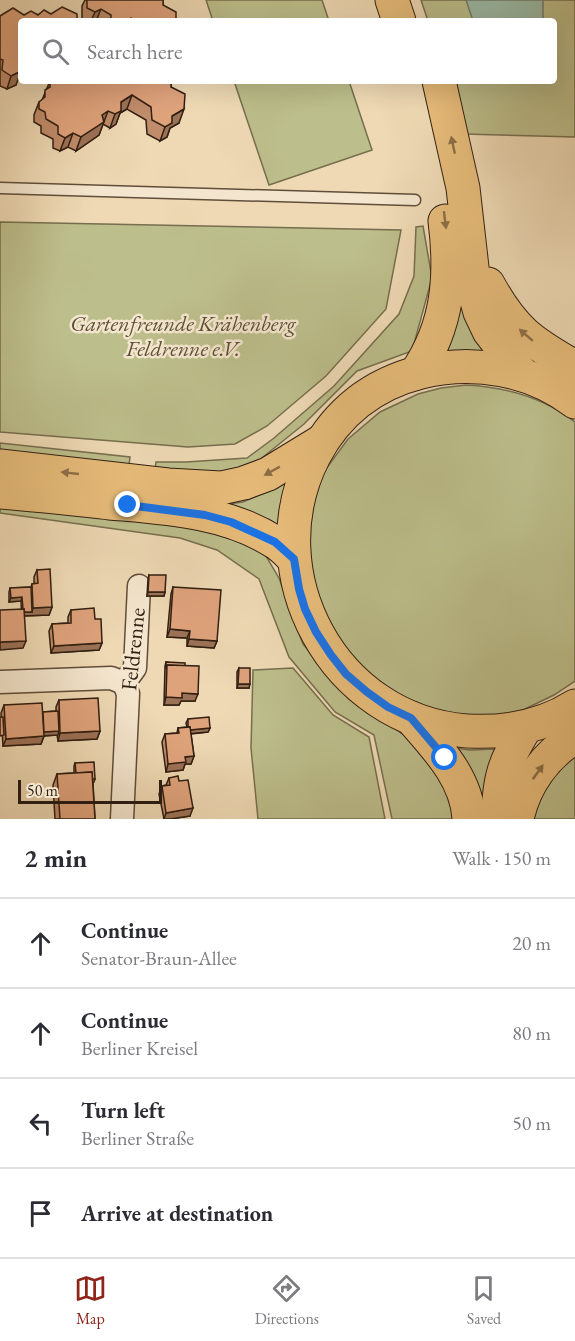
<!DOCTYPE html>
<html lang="en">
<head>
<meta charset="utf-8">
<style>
	:root { --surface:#fff; --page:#f2f2f3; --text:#2b2b33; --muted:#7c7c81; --line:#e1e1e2; --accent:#8f2418 }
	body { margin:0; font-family:"EB Garamond",serif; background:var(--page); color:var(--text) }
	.scale { position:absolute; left:18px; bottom:15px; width:144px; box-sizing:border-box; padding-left:6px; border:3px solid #311f12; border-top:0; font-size:16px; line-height:21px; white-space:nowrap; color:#311f12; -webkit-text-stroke:4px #f4e6ce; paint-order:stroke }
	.stop { position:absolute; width:18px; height:18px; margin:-14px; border:4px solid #1a73e8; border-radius:50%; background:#fff }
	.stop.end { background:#1a73e8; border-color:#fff; box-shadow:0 2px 6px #0008 }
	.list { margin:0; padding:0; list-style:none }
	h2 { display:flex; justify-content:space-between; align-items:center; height:78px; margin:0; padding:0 24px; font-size:26px }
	h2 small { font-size:20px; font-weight:400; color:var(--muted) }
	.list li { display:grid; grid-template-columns:39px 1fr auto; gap:18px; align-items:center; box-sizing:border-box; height:90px; padding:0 24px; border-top:2px solid var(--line) }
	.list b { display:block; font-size:22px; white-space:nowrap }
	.list p { margin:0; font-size:20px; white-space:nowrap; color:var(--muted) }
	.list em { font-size:20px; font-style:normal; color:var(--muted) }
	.icon { flex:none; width:33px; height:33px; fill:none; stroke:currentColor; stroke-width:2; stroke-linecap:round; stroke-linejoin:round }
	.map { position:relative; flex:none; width:575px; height:819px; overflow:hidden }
	.search { position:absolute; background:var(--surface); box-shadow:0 6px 24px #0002; left:18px; right:18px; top:18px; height:66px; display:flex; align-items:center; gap:15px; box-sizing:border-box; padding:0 21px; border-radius:6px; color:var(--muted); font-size:22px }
	.sheet { height:438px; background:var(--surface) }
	nav { display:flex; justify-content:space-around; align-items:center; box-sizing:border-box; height:84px; border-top:2px solid var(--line); background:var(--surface); font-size:16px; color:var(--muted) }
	nav a { display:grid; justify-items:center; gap:3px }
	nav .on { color:var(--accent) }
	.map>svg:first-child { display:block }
	.green { fill:#bcbe8b; stroke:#766e4e; stroke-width:1.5 }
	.water { fill:#9bbba7; stroke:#717d6b; stroke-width:1.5 }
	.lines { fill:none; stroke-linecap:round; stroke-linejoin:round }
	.lane-casing { stroke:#604e3a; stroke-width:13 }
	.street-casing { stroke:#604e3a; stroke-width:25 }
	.primary-casing { stroke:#311f12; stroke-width:35 }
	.highway-casing { stroke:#311f12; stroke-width:35 }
	.lane { stroke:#f4e6ce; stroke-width:10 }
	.street { stroke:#f4e6ce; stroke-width:22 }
	.primary { stroke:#e7bc7a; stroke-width:33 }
	.highway { stroke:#e7bc7a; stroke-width:33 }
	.wall { fill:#c08c6b; stroke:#311f12; stroke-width:1.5 }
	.shaded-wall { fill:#9c7257; stroke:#311f12; stroke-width:1.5 }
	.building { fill:#dfa37c; stroke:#311f12; stroke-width:1.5 }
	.oneway { fill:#8c6e46 }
	.route { stroke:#1a73e8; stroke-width:8 }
	.labels { text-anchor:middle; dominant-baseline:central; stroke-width:5; stroke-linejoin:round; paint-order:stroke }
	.park-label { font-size:22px; font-style:italic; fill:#5b4f36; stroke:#f4e6ce }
	.street-label { font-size:22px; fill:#311f12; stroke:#f4e6ce }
</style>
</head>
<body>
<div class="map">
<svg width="575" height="819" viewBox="0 0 575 819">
	<rect width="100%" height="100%" fill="#eed9b4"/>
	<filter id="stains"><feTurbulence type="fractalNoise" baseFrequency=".00333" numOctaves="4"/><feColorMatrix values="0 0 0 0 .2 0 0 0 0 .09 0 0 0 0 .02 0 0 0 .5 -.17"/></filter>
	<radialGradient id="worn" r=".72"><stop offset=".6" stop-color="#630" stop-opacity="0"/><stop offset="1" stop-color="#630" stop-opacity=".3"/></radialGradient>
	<g class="green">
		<polygon points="206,0 322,0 329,21 213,21"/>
		<polygon points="421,0 575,0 575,137 463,134 446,81 554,81 554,21 428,21"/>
		<polygon points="234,81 349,81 372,150 269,185"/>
		<polygon points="0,222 401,230 386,309 326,376 267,426 235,444 188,447 0,432"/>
		<polygon points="423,226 432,278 412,351 357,371 304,424 247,470 154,476 156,462 186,462 247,458 274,438 334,386 399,314 414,276 416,227"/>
		<path d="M459 298C464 315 481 338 491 355L447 354Z"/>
		<path d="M466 385C506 387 543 397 575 422V681L554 695 525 709 504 715 459 718 392 698 322 628 305 534 323 473 348 439 380 412 418 394 441 388Z"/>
		<polygon points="0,443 130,457 128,473 0,459"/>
		<polygon points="286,483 277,533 199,508 243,502"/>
		<polygon points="0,494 210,524 266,556 279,578 303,644 349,699 412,740 445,779 456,819 392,819 374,735 335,712 289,657 259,579 217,550 180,538 0,513"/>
		<polygon points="293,668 333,715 369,737 385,819 258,819 251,748 253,670"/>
		<polygon points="447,747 470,750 495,749 486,819"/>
		<polygon points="575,752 575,819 525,819 533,799"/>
	</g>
	<polygon class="water" points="466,0 543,0 543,21 473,21"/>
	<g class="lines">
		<defs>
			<polyline id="lane" points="0,188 415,200"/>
			<g id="street">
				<polyline points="0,682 111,678 124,683"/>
				<polyline points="124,683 135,668 139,586"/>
				<polyline points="122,819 128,694 124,683"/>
			</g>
			<g id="primary">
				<path d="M575 402C531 369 474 359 421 372 373 384 337 412 314 456 254 573 333 721 467 731 505 733 542 727 575 706"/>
				<polyline points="0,466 168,485 221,488 244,483 268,474 322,441"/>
				<path d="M0 492C37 495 73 499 110 503 165 508 225 511 273 541 281 545 288 553 294 559"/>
				<path d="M411 718C436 747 467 778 469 819"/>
				<path d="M498 819C499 778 504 762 526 727"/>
				<path d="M517 819C524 785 545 755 575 737"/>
			</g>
			<g id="highway">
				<polyline points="392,0 399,21"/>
				<polyline points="439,81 463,188 475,294 480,312 489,331 522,374"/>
				<path d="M488 284C513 330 531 342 575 367"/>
				<path d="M416 373C448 326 452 277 445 221"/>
			</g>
		</defs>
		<use href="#lane" class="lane-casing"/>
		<use href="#street" class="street-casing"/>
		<use href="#primary" class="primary-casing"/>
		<use href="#highway" class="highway-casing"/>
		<use href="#lane" class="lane"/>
		<use href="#street" class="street"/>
		<use href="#primary" class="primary"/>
		<use href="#highway" class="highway"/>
	</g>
	<g class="wall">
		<polygon points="85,0 163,0 163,5 176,21 82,21 82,6"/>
		<polygon points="51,14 77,14 21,21 21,59 16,85 7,89 0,86 0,16"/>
		<polygon points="50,81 171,81 171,87 179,123 170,128 167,137 160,141 147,134 146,120 127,109 120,113 116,124 110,128 103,124 99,135 76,151 68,147 60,151 53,148 53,139 41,133 41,126 34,122 34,115 39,102 42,100"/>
		<polygon points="37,570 52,607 49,615 24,616 23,648 21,601 9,602 9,592 10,588 31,587 32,584 34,584 34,577"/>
		<polygon points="149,575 165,592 164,596 147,596 148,579"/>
		<polygon points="173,587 217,641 214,648 187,646 187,638 167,637 171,594"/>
		<polygon points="71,610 95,619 102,643 99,650 51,653 49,631 52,624 68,623 68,617"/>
		<polygon points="166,662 185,666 195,701 181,701 179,705 164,705 165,666"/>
		<polygon points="239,668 249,688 237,688 237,672"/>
		<polygon points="59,700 100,731 97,739 58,741 57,735 44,736 41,744 3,746 1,713 4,705 43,712 56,711 56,707"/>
		<polygon points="188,719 210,728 208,732 191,734 194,756 191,764 185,764 183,770 166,772 162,742 165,734 177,733 178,728 187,727 186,723"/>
		<polygon points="75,763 95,779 94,782 93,783 95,819 55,819 53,785 57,774 74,773 74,766"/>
		<polygon points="169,778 179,781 190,816 170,819 164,819 159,794 162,786 166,785"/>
	</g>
	<g class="shaded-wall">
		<polygon points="101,9 96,21 91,21 95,12"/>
		<polygon points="21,71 16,85 7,89 11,76"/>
		<polygon points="132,95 127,109 120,113 116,124 110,128 115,114 121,102"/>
		<polygon points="184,109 179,123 170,128 167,137 160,141 165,127 172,116"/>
		<polygon points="108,111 99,135 76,151 81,137 102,115"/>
		<polygon points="73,133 68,147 60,151 65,138"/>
		<polygon points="148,592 165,592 164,596 147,596"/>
		<polygon points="22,597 21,601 9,602 11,598"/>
		<polygon points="52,607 49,615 21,616 23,612 32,612 33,608"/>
		<polygon points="170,629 190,631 187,638 167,637"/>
		<polygon points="189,639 217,641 214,648 187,646"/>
		<polygon points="26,641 23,648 0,650 0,642"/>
		<polygon points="102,643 99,650 51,653 54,646"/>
		<polygon points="238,684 250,684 249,688 237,688"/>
		<polygon points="182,693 198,694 195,701 181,701 179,705 164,705 166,697"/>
		<polygon points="210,728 208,732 187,734 188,730"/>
		<polygon points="59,731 58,735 41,736 42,732"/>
		<polygon points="100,731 97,739 58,741 60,733"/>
		<polygon points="44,736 41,744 3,746 6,739"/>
		<polygon points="194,756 191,764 185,764 183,770 166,772 168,764 185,757"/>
		<polygon points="193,808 190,816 170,819 164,819 166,813"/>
	</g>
	<g class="building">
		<polygon points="87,0 163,0 163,5 176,12 176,21 137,21 131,18 126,21 111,21 111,15 101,9 95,12 87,8"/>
		<polygon points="62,7 77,14 77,21 21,21 21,48 20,49 21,71 11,76 2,70 3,60 0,59 0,16 13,8 24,15 31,11 38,15 44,10 51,14"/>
		<polygon points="50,81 171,81 171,87 185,94 184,109 172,116 172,123 165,127 152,120 151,107 132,95 121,102 121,111 115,114 108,111 102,115 104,122 81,137 73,133 65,138 58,134 58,126 46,119 45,112 39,109 39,102 45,97 45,90 50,87"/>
		<polygon points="50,569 52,607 33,608 32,584 38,583 37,570"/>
		<polygon points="149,575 166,575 165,592 148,592"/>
		<polygon points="31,587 32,612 24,612 24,609 23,609 22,597 11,598 10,588"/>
		<polygon points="173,587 221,590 217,641 189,639 190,631 170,629"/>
		<polygon points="94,608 95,619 101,619 102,643 54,646 52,624 71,623 71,610"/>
		<polygon points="24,609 26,641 0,642 0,610"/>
		<polygon points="166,662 185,663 185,666 167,665 166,669"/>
		<polygon points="167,665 199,666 198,694 182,693 182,698 166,697"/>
		<polygon points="239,668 250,668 250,684 238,684"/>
		<polygon points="98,698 100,731 60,733 59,700"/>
		<polygon points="42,703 44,736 6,739 4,705"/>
		<polygon points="58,711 59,731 44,732 43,712"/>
		<polygon points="0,717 3,717 4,735 0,736"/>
		<polygon points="209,717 210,728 190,730 190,727 188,727 188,719"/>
		<polygon points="190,727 194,756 185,757 186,762 168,764 165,734 179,733 178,728"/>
		<polygon points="94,762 95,779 92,779 92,772 76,773 75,763"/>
		<polygon points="92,772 95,819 60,819 57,774"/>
		<polygon points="178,776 179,781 188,780 193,808 166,813 162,786 170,785 169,778"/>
	</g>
	<defs><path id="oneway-solid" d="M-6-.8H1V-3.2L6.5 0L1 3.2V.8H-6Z" transform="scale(1.5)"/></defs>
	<g class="oneway">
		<use href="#oneway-solid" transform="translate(453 145) rotate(-102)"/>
		<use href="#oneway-solid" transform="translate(445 220) rotate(83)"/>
		<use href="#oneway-solid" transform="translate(526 335) rotate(-139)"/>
		<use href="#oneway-solid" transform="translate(272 471) rotate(151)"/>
		<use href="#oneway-solid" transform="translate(70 473) rotate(-174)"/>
		<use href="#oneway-solid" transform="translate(538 772) rotate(-54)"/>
	</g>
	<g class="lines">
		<polyline class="route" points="128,505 205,515 231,522 275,542 294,559 299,589 305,609 316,632 331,655 346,674 367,692 388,707 411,718 445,758"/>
	</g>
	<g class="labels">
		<g class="park-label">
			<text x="183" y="323">Gartenfreunde Krähenberg<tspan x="183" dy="25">Feldrenne e.V.</tspan></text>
		</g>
		<g class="street-label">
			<text transform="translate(133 649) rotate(-84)">Feldrenne</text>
		</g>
	</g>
	<rect width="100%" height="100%" filter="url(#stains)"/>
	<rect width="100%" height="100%" fill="url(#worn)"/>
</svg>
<div class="scale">50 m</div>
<div class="stop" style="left:445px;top:758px"></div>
<div class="stop end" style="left:128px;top:505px"></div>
<div class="search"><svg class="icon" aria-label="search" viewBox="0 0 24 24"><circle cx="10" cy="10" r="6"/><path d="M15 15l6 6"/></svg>Search here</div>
</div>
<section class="sheet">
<h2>2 min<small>Walk · 150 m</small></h2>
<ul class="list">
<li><svg class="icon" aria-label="ahead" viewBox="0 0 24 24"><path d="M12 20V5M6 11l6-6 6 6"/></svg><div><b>Continue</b><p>Senator-Braun-Allee</p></div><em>20 m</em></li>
<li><svg class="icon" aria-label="ahead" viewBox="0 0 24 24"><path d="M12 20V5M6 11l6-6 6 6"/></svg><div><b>Continue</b><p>Berliner Kreisel</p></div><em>80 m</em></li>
<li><svg class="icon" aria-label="left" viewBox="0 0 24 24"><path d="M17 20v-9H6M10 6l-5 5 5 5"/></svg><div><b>Turn left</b><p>Berliner Straße</p></div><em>50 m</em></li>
<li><svg class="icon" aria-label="arrive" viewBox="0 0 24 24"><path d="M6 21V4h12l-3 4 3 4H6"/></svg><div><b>Arrive at destination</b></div></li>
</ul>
</section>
<nav>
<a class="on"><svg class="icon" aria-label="map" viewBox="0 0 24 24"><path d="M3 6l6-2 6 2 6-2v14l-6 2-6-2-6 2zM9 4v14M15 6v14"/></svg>Map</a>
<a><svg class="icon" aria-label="directions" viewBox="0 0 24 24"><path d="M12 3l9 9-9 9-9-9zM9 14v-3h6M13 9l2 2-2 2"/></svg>Directions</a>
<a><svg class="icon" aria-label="saved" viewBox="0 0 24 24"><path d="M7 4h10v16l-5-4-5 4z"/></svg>Saved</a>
</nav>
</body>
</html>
